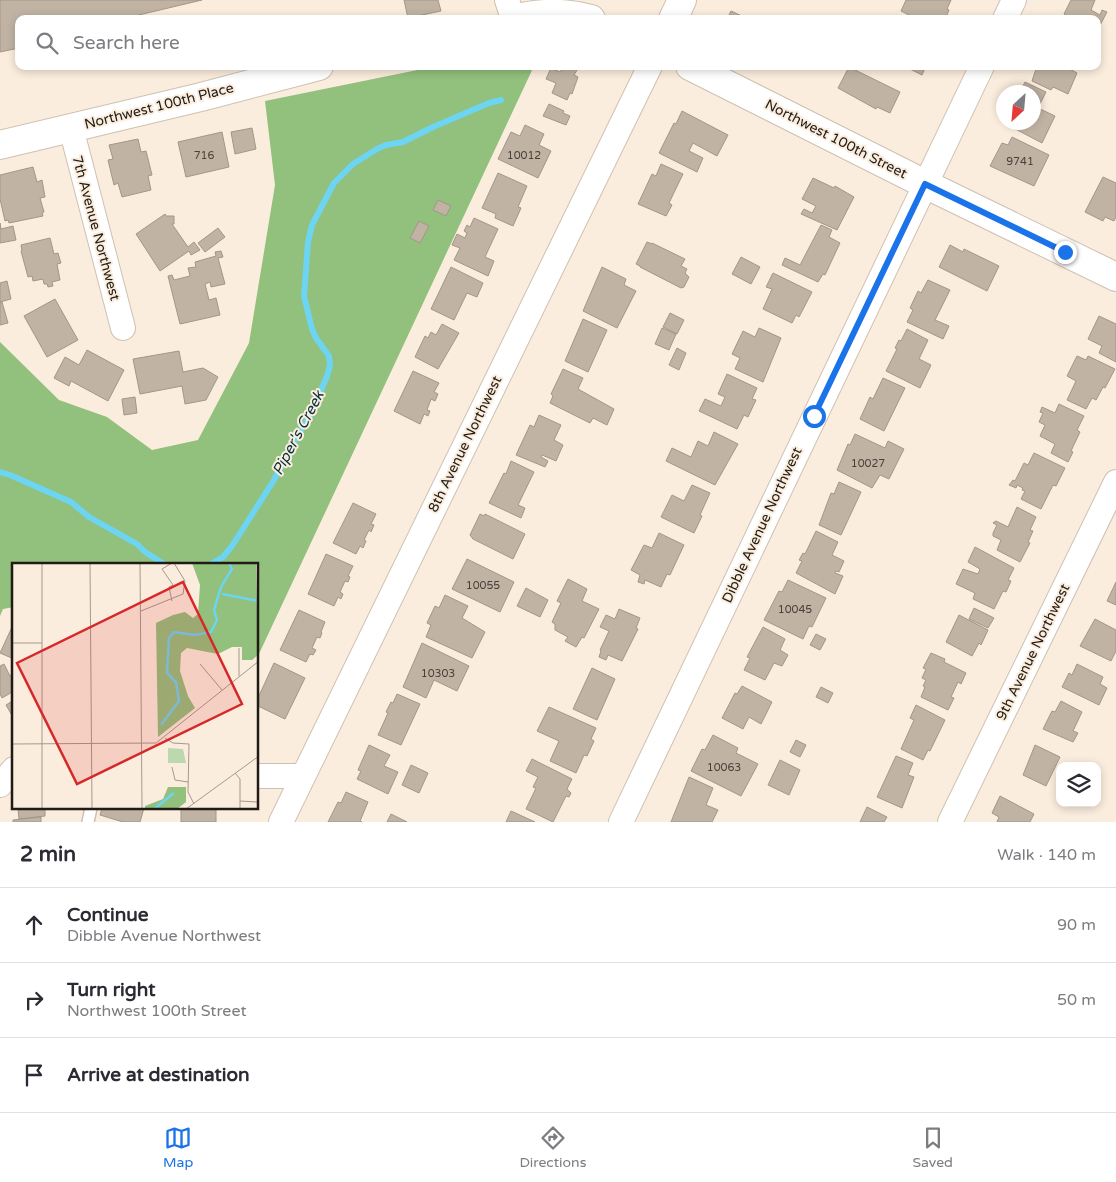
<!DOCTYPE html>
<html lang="en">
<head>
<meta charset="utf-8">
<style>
	:root { --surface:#fff; --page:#f7f7f7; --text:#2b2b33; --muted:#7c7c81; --line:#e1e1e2; --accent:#1a73e8 }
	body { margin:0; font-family:"Varela Round",sans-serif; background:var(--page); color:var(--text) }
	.controls { position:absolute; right:15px; bottom:15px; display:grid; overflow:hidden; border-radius:10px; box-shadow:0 2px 8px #0003 }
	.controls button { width:45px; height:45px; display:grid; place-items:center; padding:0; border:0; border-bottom:1px solid var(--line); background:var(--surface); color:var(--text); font:25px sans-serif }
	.compass { position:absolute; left:996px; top:85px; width:45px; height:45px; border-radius:50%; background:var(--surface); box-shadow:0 2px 8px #0003; rotate:206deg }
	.stop { position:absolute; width:15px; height:15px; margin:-11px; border:4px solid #1a73e8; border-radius:50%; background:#fff }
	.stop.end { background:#1a73e8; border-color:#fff; box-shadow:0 1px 5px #0008 }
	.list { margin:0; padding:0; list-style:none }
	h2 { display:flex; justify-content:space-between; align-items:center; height:65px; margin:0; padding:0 20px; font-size:21px }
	h2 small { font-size:16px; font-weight:400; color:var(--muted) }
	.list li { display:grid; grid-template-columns:32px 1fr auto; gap:15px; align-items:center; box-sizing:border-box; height:75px; padding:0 20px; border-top:1px solid var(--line) }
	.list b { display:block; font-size:19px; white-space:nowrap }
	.list p { margin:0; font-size:16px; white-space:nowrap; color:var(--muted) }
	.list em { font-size:16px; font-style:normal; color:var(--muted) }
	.icon { flex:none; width:28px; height:28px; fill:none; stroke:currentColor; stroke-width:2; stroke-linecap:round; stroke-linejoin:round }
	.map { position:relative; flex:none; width:1116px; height:822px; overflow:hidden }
	.search { position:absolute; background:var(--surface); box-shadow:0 2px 8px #0003; left:15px; right:15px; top:15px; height:55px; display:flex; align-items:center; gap:12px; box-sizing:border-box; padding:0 18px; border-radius:10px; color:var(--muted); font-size:19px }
	.sheet { height:290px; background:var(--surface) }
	nav { display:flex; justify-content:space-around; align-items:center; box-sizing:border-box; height:70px; border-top:1px solid var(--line); background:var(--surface); font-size:14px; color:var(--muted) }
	nav a { display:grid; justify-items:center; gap:2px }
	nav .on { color:var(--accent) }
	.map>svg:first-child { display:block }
	.forest { fill:#92c07d }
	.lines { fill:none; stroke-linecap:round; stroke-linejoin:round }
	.stream { stroke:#6dd4f2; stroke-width:6 }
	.building { fill:#c0b3a4; stroke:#a39688 }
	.service-casing { stroke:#cfc1b2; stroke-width:14 }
	.minor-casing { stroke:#cfc1b2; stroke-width:26 }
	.tertiary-casing { stroke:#cfc1b2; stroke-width:30 }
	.secondary-casing { stroke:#cfc1b2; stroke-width:30 }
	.service { stroke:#fff; stroke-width:11 }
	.minor { stroke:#fff; stroke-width:24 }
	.tertiary { stroke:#fff; stroke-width:28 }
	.secondary { stroke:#fff; stroke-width:28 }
	.route { stroke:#1a73e8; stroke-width:6 }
	.labels { text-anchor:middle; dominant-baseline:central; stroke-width:4; stroke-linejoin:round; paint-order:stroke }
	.number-label { font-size:11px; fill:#484139 }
	.street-label { font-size:14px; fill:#201b15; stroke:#fbeddd }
	.water-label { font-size:15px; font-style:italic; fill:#00323e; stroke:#fbeddd }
	.inset-river { fill:none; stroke:#6dd4f2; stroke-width:2.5 }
	.inset-road { fill:none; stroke:#a3998d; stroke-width:1 }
	.view { fill:#d62828; fill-opacity:0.15; stroke:#d62828; stroke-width:2.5 }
	.inset-edge { fill:none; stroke:#201b15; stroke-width:2.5 }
</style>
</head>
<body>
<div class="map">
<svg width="1116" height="822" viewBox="0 0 1116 822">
	<rect width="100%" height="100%" fill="#fbeddd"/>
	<polygon class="forest" points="437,66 534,66 258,656 258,564 14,564 14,607 3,609 0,616 0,342 59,400 107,417 152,450 198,440 249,343 275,185 265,101"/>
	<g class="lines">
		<g class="stream">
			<polyline points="0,472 10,475 71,502 89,517 137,544 145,552 164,564"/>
			<polyline points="211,564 223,557 232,546 274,480 296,438 312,412 327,376 330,366 329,356 316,338 312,329 304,296 308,242 312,225 334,183 353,164 377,149 386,145 403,142 433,127 489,103 501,100"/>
		</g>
	</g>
	<g class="building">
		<polygon points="0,0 202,0 122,19 19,19 19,48 0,52"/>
		<polygon points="404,0 438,0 441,11 408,18"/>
		<polygon points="906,0 951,0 947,9 949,10 946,17 943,16 942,19 917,19 901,11"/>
		<polygon points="1071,0 1095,0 1091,10 1100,15 1102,10 1107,12 1097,31 1097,19 1066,19 1068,16 1064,14"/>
		<polygon points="731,11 748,19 727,19"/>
		<polygon points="566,66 577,70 574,75 578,77 572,94 570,93 567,100 552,93 556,83 546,79 551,68 560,72 562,69 564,70"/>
		<polygon points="904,66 926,66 922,75"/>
		<polygon points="1037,66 1064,66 1077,73 1068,94 1053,87 1051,90 1032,81"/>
		<polygon points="849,67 900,92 890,113 877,107 876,109 838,88"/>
		<polygon points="1025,82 1046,92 1038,108 1055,116 1042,143 1004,123 1034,122 1034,92 1020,92"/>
		<polygon points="549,104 564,111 563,113 570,116 566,125 543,116"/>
		<polygon points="682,111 728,135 717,156 693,143 689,151 703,158 697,172 659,153 674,123 676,124"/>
		<polygon points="525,125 544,134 539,145 551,151 538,178 498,159 511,132 520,136"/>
		<polygon points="252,128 256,149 235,154 231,132"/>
		<polygon points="222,132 229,167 186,177 178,142"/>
		<polygon points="1012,137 1049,155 1034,186 990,166 1002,143 1008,145"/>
		<polygon points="138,139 141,152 146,151 152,175 148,176 151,190 122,197 118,183 114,185 108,160 113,159 109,145"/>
		<polygon points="661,164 683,174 669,203 672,205 666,216 638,204 652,174 656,176"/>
		<polygon points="33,167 37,182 42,180 45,197 40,198 44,212 42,213 43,216 9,223 8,220 5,221 0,199 0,175"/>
		<polygon points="498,173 527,186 518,207 521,208 513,226 495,218 496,214 482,208"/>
		<polygon points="1103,177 1116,183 1116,217 1114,221 1105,217 1103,221 1085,212"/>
		<polygon points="813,178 834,188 835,186 854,197 837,230 801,214 804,209 812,213 816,206 802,199"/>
		<polygon points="438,200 451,206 446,216 433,210"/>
		<polygon points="165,214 166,216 174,216 174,224 172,224 188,247 194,242 200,250 191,255 189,251 160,271 136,234"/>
		<polygon points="474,218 498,229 485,257 494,261 488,276 454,260 460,248 452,245 457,234 465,238 467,233 464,231 467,225 470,227"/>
		<polygon points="419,221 429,226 420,243 410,238"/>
		<polygon points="0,223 1,229 13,226 16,240 0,243"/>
		<polygon points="821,225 832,230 829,237 840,243 825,275 823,274 818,282 782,265 785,258 800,265"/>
		<polygon points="218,228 225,237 205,252 198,243"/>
		<polygon points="50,238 54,254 58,253 60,260 61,263 57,264 60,280 52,282 53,286 48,287 47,284 44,284 43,279 33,281 32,276 28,277 21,251 22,251 21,245"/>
		<polygon points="647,242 652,244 652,243 685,259 681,266 687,269 685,273 689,277 684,287 681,288 640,267 640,266 636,264"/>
		<polygon points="950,245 963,252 964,249 999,266 987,291 939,267"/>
		<polygon points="221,251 223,257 218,258 225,284 211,287 210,282 205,284 209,300 216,298 220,315 180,324 168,276 172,275 174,280 190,276 188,268 196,267 195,262 216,256 215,252"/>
		<polygon points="741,257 760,267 751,284 732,274"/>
		<polygon points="451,267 483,283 477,297 467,293 454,320 431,309"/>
		<polygon points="602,267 626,279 624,285 636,291 617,328 583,311"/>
		<polygon points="773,273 812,292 799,317 796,315 792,323 763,309 772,289 766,287"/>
		<polygon points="928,280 950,290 935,320 949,326 943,339 907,322 913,310 910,308 918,291 921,293"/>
		<polygon points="7,281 11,299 0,302 0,283"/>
		<polygon points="55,299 78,340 47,357 24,316"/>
		<polygon points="0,302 2,302 8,323 0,325"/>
		<polygon points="670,313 684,320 677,334 663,327"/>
		<polygon points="1099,316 1116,324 1116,362 1099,353 1102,346 1088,339"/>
		<polygon points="583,319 607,330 588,372 565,361"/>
		<polygon points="442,324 459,333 438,369 415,357 425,336 428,338 431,332 436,335"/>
		<polygon points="662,328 676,334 669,350 655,344"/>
		<polygon points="759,328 781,338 763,382 735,369 740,358 732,354 743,331 755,337"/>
		<polygon points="907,329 928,340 919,359 931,365 920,388 886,371 897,349 895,348 899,340 901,341"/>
		<polygon points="677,348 686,353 679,370 669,365"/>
		<polygon points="87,350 124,370 108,401 71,381 69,386 54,378 65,357 79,365"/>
		<polygon points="179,351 183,372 203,368 218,377 206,400 185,404 182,386 140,394 133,359"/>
		<polygon points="1077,356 1086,360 1088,356 1115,369 1105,388 1103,387 1096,400 1092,398 1086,409 1067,400 1076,381 1067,376"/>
		<polygon points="563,369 583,378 578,389 614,409 607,425 593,418 590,423 550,403 553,396 551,394"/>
		<polygon points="413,371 439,383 434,392 438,394 435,401 431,399 427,410 430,411 428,416 424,414 420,424 394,411"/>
		<polygon points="727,374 757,388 752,399 756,400 748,417 744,415 737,429 699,411 705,399 721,406 725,397 718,394"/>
		<polygon points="883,378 905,388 884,431 860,419 870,397 873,399"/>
		<polygon points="135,397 137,413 124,415 122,399"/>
		<polygon points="1059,404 1084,416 1077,430 1080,432 1071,451 1073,452 1068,462 1051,453 1055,444 1040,436 1045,425 1039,422 1043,413 1040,412 1042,407 1055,413"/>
		<polygon points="539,415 561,425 554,440 563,445 556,461 542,455 541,457 548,461 545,467 516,455 530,425 534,427"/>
		<polygon points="714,432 738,444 715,485 666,461 672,448 691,457 698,441 708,446"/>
		<polygon points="855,434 885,448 888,441 904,449 889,479 880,475 872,488 837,470 848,444 850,445"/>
		<polygon points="1034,453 1065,468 1056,486 1053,485 1041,509 1021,499 1025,491 1022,490 1023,488 1017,485 1016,488 1009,485 1013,480 1015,481 1024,463 1028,465"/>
		<polygon points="511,461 534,472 518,505 525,508 521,518 489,503 504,473 506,474"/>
		<polygon points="839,482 861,492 841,535 819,525 831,493 834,494"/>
		<polygon points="692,485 710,493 700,515 702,516 694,533 661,517 672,495 684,501"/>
		<polygon points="353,503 376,514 371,524 374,525 371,532 369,530 364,540 366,541 363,548 360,546 356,554 333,543"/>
		<polygon points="1017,507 1036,517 1030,530 1033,531 1028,542 1030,543 1020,562 997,550 1001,540 993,536 993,533 997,525 993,523 994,522 996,521 1008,527"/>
		<polygon points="480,514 484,516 485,514 525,534 513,559 473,539 470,535"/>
		<polygon points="816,531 838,542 832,555 844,561 839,572 836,571 835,573 843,576 835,594 796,573 802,561 799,560 803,553 805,554"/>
		<polygon points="659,533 684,545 670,575 667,574 661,587 645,580 644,584 638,582 640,575 631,570 644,545 652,548"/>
		<polygon points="975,547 1014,568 1008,580 1011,581 1006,592 1003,591 994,609 973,599 975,593 956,584 963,569 978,574 980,569 968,562"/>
		<polygon points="326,554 353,566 348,576 350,577 348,582 345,581 340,592 343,594 341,599 338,597 334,606 308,594"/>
		<polygon points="467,559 514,582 500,612 452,589"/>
		<polygon points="568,579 587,589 582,601 599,609 584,638 582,637 576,647 565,641 568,637 555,630 555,624 552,622 561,603 557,601"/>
		<polygon points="788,580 826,598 812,627 809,626 803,639 764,620 779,591 782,592"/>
		<polygon points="1116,582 1116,605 1107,601"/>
		<polygon points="526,588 548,600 540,617 517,606"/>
		<polygon points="445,595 468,606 462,618 485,632 472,658 426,637 431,625 427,623 435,606 439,608"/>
		<polygon points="974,608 994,618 988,628 969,619"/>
		<polygon points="619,609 640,618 636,628 638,629 622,661 608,655 606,660 599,657 601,651 600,650 609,631 600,627 606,615 615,619"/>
		<polygon points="299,610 325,622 321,632 322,633 320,638 317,637 312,648 316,650 313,655 310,654 306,662 280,650"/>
		<polygon points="959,615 988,630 981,645 979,643 972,656 946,642"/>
		<polygon points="1095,619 1116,630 1116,651 1111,661 1080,646"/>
		<polygon points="12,627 14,628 14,659 0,653"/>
		<polygon points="763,627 785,639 780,650 788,655 782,666 774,663 765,680 744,670 750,658 747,657"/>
		<polygon points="816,634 826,639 820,650 810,645"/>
		<polygon points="422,643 469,666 457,691 434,680 426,698 403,687"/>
		<polygon points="931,653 945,659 944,662 966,673 961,684 958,682 951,697 954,698 948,710 921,697 925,687 923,686 926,680 922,678 926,669 923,668"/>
		<polygon points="274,663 305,678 285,719 258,706 258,698"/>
		<polygon points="4,664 10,676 12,675 14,678 14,691 2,698 0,694 0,666"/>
		<polygon points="1077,664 1103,677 1100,684 1107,688 1099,705 1062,687 1069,673 1072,675"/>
		<polygon points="592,668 615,679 597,720 573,709"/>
		<polygon points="742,686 772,702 761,724 749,717 743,729 722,718 735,693 737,694"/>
		<polygon points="821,687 833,693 828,703 816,697"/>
		<polygon points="397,694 420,704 401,745 378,735 388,713 386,712 391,702 393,703"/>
		<polygon points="14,700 14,719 6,705"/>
		<polygon points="1061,701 1082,712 1073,731 1078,733 1073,742 1043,729 1052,711 1055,712"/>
		<polygon points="916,705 945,720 930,751 928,750 923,760 901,749 914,720 910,718"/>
		<polygon points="549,707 596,728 591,739 594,741 587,756 584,755 576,773 550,761 559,741 537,731"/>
		<polygon points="713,735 738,748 736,753 758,764 741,796 691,771 702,749 705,750"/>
		<polygon points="796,740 806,745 800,757 790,752"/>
		<polygon points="369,745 390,755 384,766 398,772 388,794 357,779 361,771 358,770"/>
		<polygon points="1035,745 1060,757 1046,786 1023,775"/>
		<polygon points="896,756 913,763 908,775 914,777 902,808 877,797"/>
		<polygon points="532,759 572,779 567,789 571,793 569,797 566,796 553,822 526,809 536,788 533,787 538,777 526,771"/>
		<polygon points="780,760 800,770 789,795 768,785"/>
		<polygon points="411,765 428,773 419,793 402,785"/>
		<polygon points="689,777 713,788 706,805 718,810 712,822 671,822"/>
		<polygon points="346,792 368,802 360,821 362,822 328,822 338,802 341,803"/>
		<polygon points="1000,796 1034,814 1030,822 997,822 999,817 992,813"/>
		<polygon points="867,807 887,817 884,822 860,822"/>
		<polygon points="45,808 45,816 19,819 18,809"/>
		<polygon points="102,808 144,808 140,822 123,822 100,815"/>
		<rect x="181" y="808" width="35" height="14"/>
		<polygon points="511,811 535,822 506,822"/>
		<polygon points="391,814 407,822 387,822"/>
		<polygon points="41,817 41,822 13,822 13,820"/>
	</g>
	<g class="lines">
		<defs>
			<polyline id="service" points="88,822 91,808"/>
			<g id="minor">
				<polyline points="507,0 513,19"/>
				<polyline points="1005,19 1014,0"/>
				<polyline points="71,128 123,328"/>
				<polyline points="258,776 303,776"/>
				<polyline points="0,785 14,769"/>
				<polyline points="281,822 650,66"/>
				<polyline points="621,822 982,66"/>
				<polyline points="950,822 1116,482"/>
			</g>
			<polyline id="tertiary" points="673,19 682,0"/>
			<g id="secondary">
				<path d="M514 19C541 12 564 12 591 19"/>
				<polyline points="690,66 925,184 1116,277"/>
				<polyline points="0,145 201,97 319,66"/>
			</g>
		</defs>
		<use href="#service" class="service-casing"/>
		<use href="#minor" class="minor-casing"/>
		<use href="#tertiary" class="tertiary-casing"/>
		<use href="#secondary" class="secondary-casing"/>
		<use href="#service" class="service"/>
		<use href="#minor" class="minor"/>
		<use href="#tertiary" class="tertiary"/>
		<use href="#secondary" class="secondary"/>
	</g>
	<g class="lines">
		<polyline class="route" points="814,416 925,184 1065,252"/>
	</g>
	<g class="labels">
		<g class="number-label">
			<text x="204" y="155">716</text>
			<text x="524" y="155">10012</text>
			<text x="1020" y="161">9741</text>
			<text x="868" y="463">10027</text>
			<text x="483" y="585">10055</text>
			<text x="795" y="609">10045</text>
			<text x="438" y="673">10303</text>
			<text x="724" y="767">10063</text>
		</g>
		<g class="street-label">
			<text transform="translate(159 106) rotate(-14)">Northwest 100th Place</text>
			<text transform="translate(836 139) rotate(27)">Northwest 100th Street</text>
			<text transform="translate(96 228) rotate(75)">7th Avenue Northwest</text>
			<text transform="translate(465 444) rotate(-64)">8th Avenue Northwest</text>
			<text transform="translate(762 525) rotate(-65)">Dibble Avenue Northwest</text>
			<text transform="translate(1033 652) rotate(-64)">9th Avenue Northwest</text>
		</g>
		<g class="water-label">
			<text transform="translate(298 433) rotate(-62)">Piper's Creek</text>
		</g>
	</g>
	<g transform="translate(12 563)">
		<rect width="246" height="246" fill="#fbeddd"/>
		<path d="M156 185 171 186 174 200H156Z" fill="#bcd8af"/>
		<path d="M180 0H244L246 92 240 97H230V84H220L206 91 175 85 169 90 168 108 176 133 183 145 146 174 144 60 161 52 173 49 181 55 186 51 188 22ZM156 224H174V239L165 246H133V243L151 236Z" fill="#92c07d"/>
		<path class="inset-river" d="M210 31 247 38M149 162 167 138 164 119 155 110 157 75 162 69 183 72 199 69 205 57 202 47 209 24 220 6 217 0M142 246 162 230"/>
		<path class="inset-road" d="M30 0V246M78 0 80 246M128 0 130 246M160 0 150 6 161 22 157 24 160 38M129 48 171 31 173 18 162 0M0 80H30M188 101 210 127M227 113V85M153 175 161 180 177 181 176 229 182 241M0 181 144 180 247 98M160 204 163 217 176 219M223 210 228 216V246M228 238 245 239M174 246 247 193"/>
		<path class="view" d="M171 19 230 141 65 221 5 100Z"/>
		<rect width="246" height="246" class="inset-edge"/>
	</g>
</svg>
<div class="controls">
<button><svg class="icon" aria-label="layers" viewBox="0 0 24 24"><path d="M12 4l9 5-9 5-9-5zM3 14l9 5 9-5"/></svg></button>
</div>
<svg class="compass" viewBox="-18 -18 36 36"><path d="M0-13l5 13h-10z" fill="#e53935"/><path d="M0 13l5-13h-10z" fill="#7c7c81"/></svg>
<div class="stop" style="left:814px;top:416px"></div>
<div class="stop end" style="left:1065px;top:252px"></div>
<div class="search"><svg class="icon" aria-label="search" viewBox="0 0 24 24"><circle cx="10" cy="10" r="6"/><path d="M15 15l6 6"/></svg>Search here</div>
</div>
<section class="sheet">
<h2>2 min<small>Walk · 140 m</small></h2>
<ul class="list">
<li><svg class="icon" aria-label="ahead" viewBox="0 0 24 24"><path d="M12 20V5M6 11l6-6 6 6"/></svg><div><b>Continue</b><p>Dibble Avenue Northwest</p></div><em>90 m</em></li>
<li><svg class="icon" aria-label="right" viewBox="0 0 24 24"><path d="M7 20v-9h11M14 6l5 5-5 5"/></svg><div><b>Turn right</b><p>Northwest 100th Street</p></div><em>50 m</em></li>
<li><svg class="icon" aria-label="arrive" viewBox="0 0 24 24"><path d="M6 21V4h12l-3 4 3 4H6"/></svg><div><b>Arrive at destination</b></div></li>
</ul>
</section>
<nav>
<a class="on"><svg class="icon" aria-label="map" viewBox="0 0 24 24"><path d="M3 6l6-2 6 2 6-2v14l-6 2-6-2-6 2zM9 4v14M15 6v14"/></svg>Map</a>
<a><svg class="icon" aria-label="directions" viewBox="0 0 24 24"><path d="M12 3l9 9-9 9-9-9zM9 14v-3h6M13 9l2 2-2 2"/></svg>Directions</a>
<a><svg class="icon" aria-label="saved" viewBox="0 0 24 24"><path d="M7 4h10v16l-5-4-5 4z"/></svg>Saved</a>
</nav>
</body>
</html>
